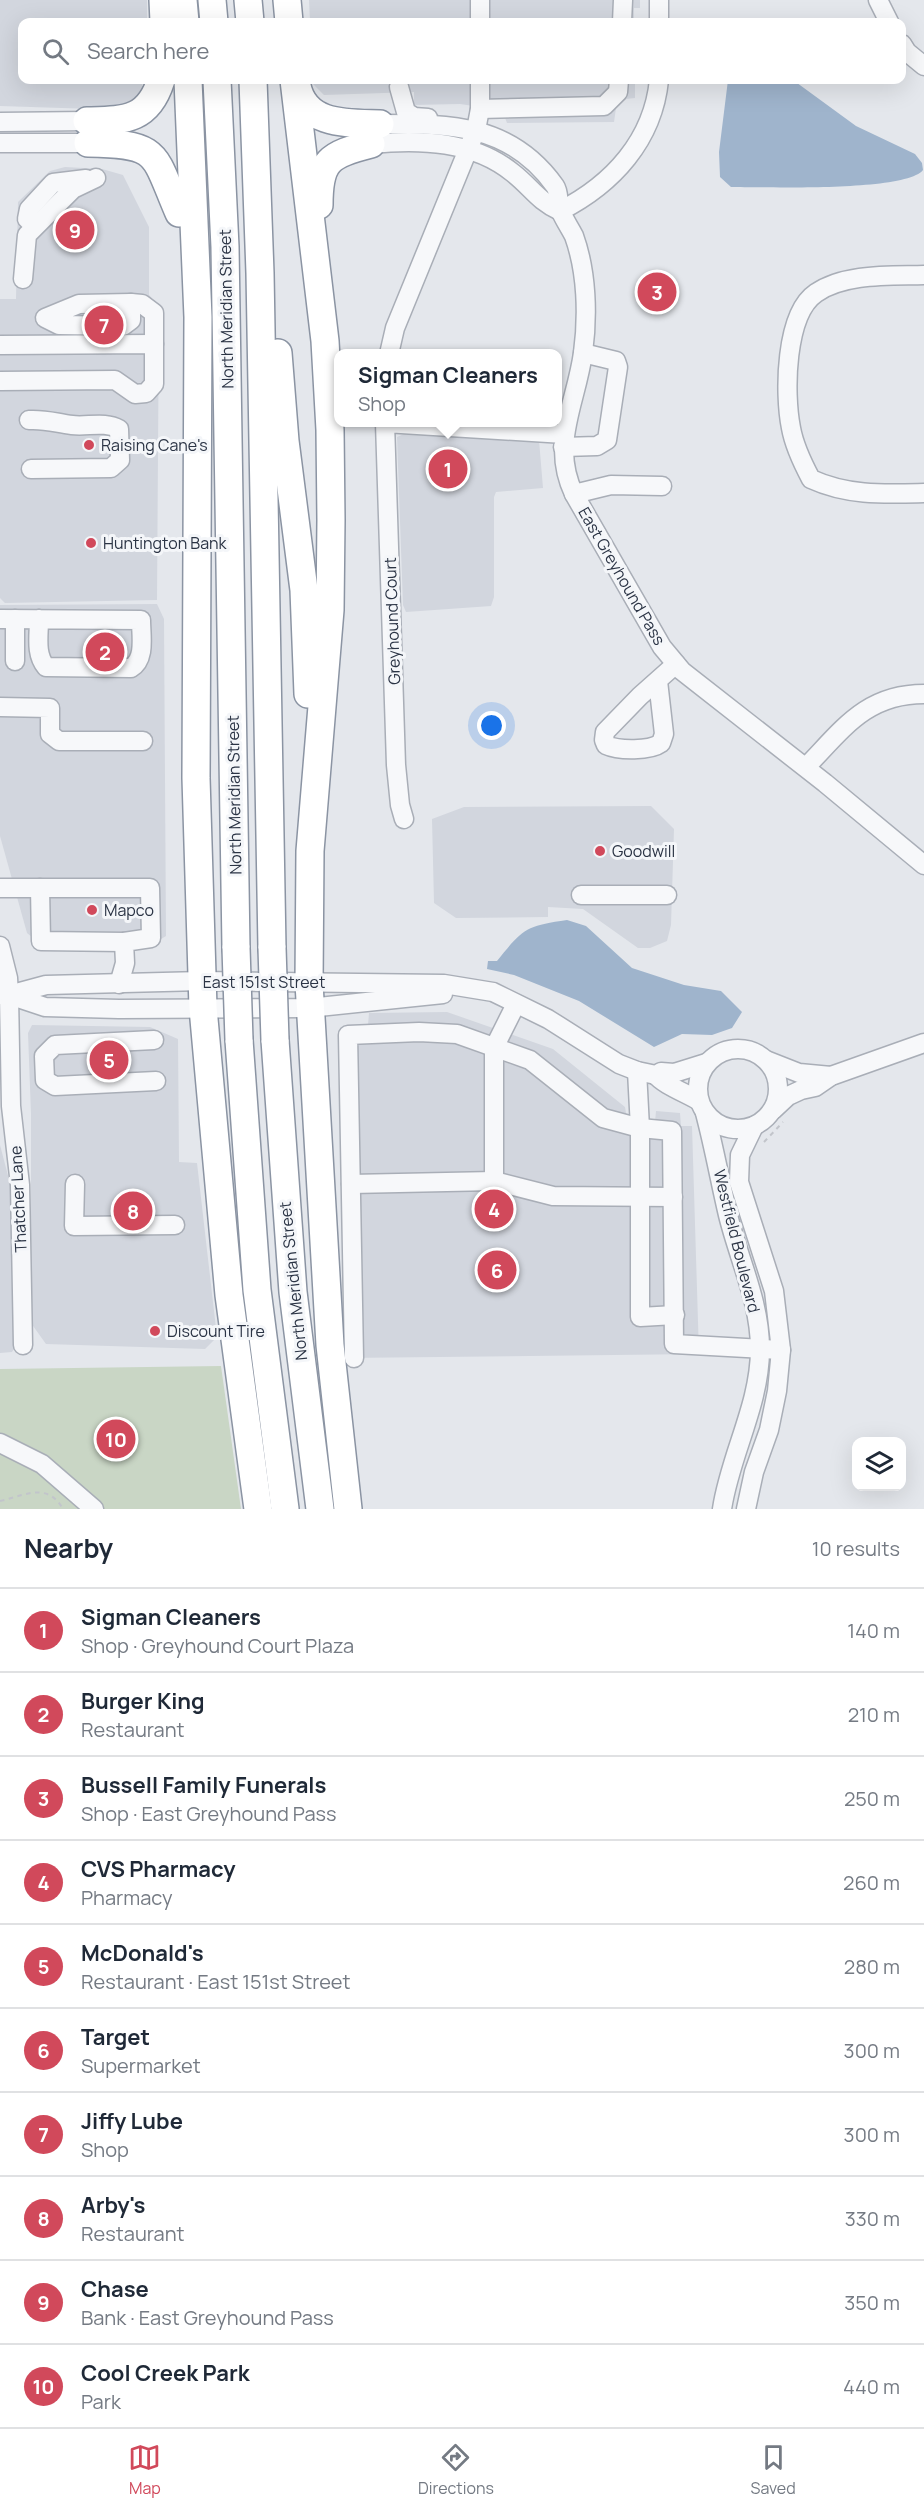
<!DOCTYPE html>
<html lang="en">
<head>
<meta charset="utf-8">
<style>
	:root { --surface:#fff; --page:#f6f6f7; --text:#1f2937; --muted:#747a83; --line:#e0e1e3; --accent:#d1495b }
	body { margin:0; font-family:Manrope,sans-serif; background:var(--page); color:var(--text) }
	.controls { position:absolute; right:18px; bottom:18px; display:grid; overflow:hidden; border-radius:12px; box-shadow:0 6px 24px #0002 }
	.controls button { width:54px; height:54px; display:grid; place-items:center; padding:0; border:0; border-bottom:2px solid var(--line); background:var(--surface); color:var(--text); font:30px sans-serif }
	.you { position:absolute; left:492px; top:726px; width:21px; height:21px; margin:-15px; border:4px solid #fff; border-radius:50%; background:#1a73e8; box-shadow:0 0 0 9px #1a73e833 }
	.badge { display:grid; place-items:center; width:39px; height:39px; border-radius:50%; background:var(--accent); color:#fff; font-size:20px; font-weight:700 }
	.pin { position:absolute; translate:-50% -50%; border:3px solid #fff; box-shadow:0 2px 6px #0006 }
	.popup { position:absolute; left:334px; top:349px; width:228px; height:78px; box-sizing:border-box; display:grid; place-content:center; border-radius:12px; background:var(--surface); filter:drop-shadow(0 2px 4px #0005); font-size:20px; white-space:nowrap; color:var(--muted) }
	.popup b { font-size:22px; color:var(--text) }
	.popup::after { content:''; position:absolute; left:50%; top:100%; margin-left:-12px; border:12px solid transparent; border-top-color:var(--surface) }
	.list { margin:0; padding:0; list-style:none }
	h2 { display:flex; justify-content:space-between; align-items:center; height:78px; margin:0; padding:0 24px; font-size:26px }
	h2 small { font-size:20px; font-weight:400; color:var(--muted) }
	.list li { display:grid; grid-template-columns:39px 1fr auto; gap:18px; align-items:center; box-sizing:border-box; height:84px; padding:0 24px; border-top:2px solid var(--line) }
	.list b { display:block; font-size:22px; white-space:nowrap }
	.list p { margin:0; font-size:20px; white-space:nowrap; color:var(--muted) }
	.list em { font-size:20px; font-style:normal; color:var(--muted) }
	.icon { flex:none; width:33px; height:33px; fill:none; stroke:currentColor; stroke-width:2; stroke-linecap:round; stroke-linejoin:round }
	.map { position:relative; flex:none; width:924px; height:1509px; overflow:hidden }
	.search { position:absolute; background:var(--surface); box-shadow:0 6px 24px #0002; left:18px; right:18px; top:18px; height:66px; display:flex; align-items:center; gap:15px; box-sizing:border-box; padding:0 21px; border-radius:12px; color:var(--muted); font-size:22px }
	.sheet { height:918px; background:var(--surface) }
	nav { display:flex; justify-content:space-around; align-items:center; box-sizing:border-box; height:84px; border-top:2px solid var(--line); background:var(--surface); font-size:16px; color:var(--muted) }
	nav a { display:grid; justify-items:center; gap:3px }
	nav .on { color:var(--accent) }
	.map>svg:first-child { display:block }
	.built { fill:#d2d6de }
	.green { fill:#c9d6c5 }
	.water { fill:#9fb4cc }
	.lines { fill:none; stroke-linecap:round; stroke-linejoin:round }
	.minor-casing { stroke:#a9aeb7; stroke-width:21 }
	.highway-casing { stroke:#8b94a3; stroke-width:30 }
	.path { stroke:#c2c5cb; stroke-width:2; stroke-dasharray:4.5 4.5; stroke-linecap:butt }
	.minor { stroke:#f7f8fa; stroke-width:18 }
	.highway { stroke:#fff; stroke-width:27 }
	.highway-bridge-casing { stroke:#8b94a3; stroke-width:30; stroke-linecap:butt }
	.highway-bridge { stroke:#fff; stroke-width:27 }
	.poi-dot { fill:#d1495b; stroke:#f4f6f9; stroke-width:2 }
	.labels { text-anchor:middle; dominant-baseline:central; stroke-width:6; stroke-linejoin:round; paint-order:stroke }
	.street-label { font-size:16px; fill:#2b3445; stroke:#f4f6f9 }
	.poi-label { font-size:16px; fill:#2b3445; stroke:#f4f6f9; text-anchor:start }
</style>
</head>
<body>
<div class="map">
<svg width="924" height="1509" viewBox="0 0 924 1509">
	<rect width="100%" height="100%" fill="#e4e7ec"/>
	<g class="built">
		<polygon points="0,0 147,0 147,22 22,22 22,80 143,80 141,92 124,110 0,106"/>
		<polygon points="309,0 640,0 640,8 634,8 634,22 310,22"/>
		<polygon points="312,80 635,80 635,98 626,99 616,108 614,122 507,123 502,110 460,104 414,105 414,92 324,95 313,84"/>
		<polygon points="65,167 102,169 123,175 149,227 149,295 159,306 157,600 5,603 0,598 0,299 16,299 18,202 50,171"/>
		<polygon points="404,434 539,440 543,488 496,492 494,497 494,597 491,606 406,612 403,605 397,437"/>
		<polygon points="157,604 164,619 166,936 148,947 43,946 27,933 0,836 0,605"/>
		<polygon points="651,806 674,829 671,925 667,941 650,948 638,948 583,909 548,907 548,917 456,918 434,903 432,819 464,807"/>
		<polygon points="447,1012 553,1049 625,1107 627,1119 655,1122 656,1111 680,1113 681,1126 692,1126 699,1354 344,1358 340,1028 368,1025 369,1013"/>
		<polygon points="32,1025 150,1027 178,1039 179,1162 197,1163 217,1337 205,1349 46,1344 31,1323 31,1114 28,1033"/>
		<polygon points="0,1145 11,1187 18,1342 12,1352 0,1353"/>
	</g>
	<polygon class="green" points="221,1366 241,1509 0,1509 0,1369"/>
	<g class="water">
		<path d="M728 80H793L856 126 915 154 922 163 923 170C906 192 764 187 731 187L720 177 719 152Z"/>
		<path d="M567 920 586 926 632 968 684 985 721 991 742 1012 732 1028 712 1035 682 1034 654 1047 579 1001 514 975 487 969 488 961H497C523 929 525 926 567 920Z"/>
	</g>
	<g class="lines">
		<defs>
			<g id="minor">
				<polyline points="480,0 480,22"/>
				<polyline points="659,0 659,22"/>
				<polyline points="878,0 889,22"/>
				<polyline points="622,22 623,0"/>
				<polyline points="902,44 907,52 924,66"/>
				<polyline points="399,87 406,112 414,117 428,118"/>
				<polyline points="480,109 604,106 618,92 619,80"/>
				<polyline points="0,122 87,121"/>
				<path d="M380 124C449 124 510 123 555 186 560 193 557 204 561 212 565 221 570 228 574 236 587 272 588 316 583 353 576 404 550 444 574 494L662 647 682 671 825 783 924 865"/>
				<polyline points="0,143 88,143"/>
				<path d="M371 144C420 139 474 141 513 173 532 188 537 200 560 211"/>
				<path d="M560 211C613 184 653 140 659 80"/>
				<polyline points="27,219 29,209 53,183 86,179"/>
				<path d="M924 275C891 276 845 273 816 293 785 314 784 393 791 428 794 445 803 464 811 479 848 496 885 494 924 493"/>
				<polyline points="23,279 27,235 73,189 96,178"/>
				<polygon points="131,303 131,320 123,326 59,325 45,318 79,304"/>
				<polyline points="131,303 142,304 154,313 154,344"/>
				<polyline points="0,345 154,344 154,384 146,393 135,394 115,380 0,381"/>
				<polyline points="389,354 395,328 476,130 480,109 480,80"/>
				<path d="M29 420C46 419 56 423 72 425 87 427 105 421 119 429L120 460 111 468 31 469"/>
				<polyline points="563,447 597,446 607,440 618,367 616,361 583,353"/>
				<polyline points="574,494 611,485 662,486"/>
				<path d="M0 619 141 620C141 636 146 659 131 668L46 667C35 654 39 636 39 619"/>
				<polyline points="15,661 15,619"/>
				<path d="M658 681 664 734 661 743C650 751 619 751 606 745L604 740 605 732 640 696 676 664"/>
				<polyline points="0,707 50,708 50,734 59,741 143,741"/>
				<path d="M806 767C843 729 866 694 924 694"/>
				<polyline points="404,819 400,805 396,765 385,423 564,434"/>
				<polyline points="0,888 150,888 151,938 124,942 125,963 119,984"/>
				<polyline points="40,888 41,941 124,942"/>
				<polyline points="581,895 667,895"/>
				<polyline points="0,946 8,978 9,995 11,1106 20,1185 23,1345"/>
				<polyline points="0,995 9,995 46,985 202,981 444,984 493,992 548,1019 619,1064 637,1071 656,1075 661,1072 674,1073 706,1063"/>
				<polyline points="9,995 45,1007 119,1009 309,1008 443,994"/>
				<polyline points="154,1040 55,1045 44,1056 45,1080 55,1086 156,1081"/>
				<circle cx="738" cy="1089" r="40"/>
				<polyline points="766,1060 799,1073 831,1076"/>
				<polyline points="637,1071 640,1128 640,1317 675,1315"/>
				<path d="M656 1075C662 1084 688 1094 699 1101"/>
				<polyline points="773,1110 788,1096 801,1090 815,1087 831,1076 924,1043"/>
				<path d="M705 1113C714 1147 720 1181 728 1215 739 1260 760 1302 760 1349 760 1405 730 1455 722 1509"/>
				<polyline points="494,1181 494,1048 516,1004"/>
				<polyline points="75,1184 74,1226 175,1225"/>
				<polyline points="351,1184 494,1181 553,1196 673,1197"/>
				<polyline points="354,1358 348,1035 419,1032 457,1034 530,1060 603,1118 640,1128 672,1131 674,1344 781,1350"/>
				<polyline points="0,1443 42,1464 94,1509"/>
				<polyline points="746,1509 754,1472 769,1430 777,1391 781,1350 774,1291 739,1182 740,1155 754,1126"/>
			</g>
			<g id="highway">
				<polyline points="163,0 164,22"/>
				<polyline points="183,0 185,22"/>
				<polyline points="212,0 214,22"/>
				<polyline points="248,0 250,22"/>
				<polyline points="287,0 289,22"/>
				<polyline points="188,80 198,317 196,778 203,1008 229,1295 258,1509"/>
				<polyline points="217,80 225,247 236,948"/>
				<polyline points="253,80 260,273 272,948"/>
				<polyline points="294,80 325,341 330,430 331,520 330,610 310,851 309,983 330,1345 348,1509"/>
				<path d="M297 86C305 126 348 123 380 124"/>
				<path d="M87 121C125 120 148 121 161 80"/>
				<path d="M88 143C161 144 153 153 179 213"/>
				<path d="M319 205C319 160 329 155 371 144"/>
				<polyline points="278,353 285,441 304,590 308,694"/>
				<polyline points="239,1040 257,1290 285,1509"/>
				<polyline points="275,1040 293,1292 320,1509"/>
			</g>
		</defs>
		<use href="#minor" class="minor-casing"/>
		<use href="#highway" class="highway-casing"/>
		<g class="path">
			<polyline points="764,1142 783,1122"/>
			<path d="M0 1501C24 1496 47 1481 63 1509"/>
		</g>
		<use href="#minor" class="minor"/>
		<use href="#highway" class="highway"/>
		<defs>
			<g id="highway-bridge">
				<polyline points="236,948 239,1040"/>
				<polyline points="272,948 275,1040"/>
			</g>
		</defs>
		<use href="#highway-bridge" class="highway-bridge-casing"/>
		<use href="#highway-bridge" class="highway-bridge"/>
	</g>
	<g class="poi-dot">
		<circle cx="89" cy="445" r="6"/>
		<circle cx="91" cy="543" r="6"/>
		<circle cx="600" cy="851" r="6"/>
		<circle cx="92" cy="910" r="6"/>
		<circle cx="155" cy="1331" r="6"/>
	</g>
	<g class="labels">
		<g class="street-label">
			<text transform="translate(226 309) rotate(-91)">North Meridian Street</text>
			<text transform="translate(622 576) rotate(60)">East Greyhound Pass</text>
			<text transform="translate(392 621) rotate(-92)">Greyhound Court</text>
			<text transform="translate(234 795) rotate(-91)">North Meridian Street</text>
			<text x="264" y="982">East 151st Street</text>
			<text transform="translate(18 1199) rotate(-93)">Thatcher Lane</text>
			<text transform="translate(737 1241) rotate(76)">Westfield Boulevard</text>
			<text transform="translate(293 1281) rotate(-96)">North Meridian Street</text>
		</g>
		<g class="poi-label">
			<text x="101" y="445">Raising Cane's</text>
			<text x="103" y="543">Huntington Bank</text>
			<text x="612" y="851">Goodwill</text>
			<text x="104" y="910">Mapco</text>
			<text x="167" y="1331">Discount Tire</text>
		</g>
	</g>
</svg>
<div class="controls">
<button><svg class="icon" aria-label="layers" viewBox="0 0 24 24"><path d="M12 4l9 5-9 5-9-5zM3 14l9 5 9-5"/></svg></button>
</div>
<div class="you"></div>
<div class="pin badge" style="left:448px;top:469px">1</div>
<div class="popup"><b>Sigman Cleaners</b>Shop</div>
<div class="pin badge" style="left:105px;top:652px">2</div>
<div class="pin badge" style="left:657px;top:292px">3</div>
<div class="pin badge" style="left:494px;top:1209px">4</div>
<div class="pin badge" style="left:109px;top:1060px">5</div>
<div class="pin badge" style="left:497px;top:1270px">6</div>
<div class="pin badge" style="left:104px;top:325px">7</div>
<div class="pin badge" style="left:133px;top:1211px">8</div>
<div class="pin badge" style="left:75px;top:230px">9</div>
<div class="pin badge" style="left:116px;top:1439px">10</div>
<div class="search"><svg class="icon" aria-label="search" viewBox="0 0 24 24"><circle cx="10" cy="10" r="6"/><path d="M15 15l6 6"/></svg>Search here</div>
</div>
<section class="sheet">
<h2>Nearby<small>10 results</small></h2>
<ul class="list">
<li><span class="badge">1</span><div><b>Sigman Cleaners</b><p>Shop · Greyhound Court Plaza</p></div><em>140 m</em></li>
<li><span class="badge">2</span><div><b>Burger King</b><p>Restaurant</p></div><em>210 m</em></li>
<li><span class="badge">3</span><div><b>Bussell Family Funerals</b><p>Shop · East Greyhound Pass</p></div><em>250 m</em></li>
<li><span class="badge">4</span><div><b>CVS Pharmacy</b><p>Pharmacy</p></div><em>260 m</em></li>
<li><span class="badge">5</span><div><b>McDonald's</b><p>Restaurant · East 151st Street</p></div><em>280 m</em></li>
<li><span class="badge">6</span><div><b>Target</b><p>Supermarket</p></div><em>300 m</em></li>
<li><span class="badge">7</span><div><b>Jiffy Lube</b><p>Shop</p></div><em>300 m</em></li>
<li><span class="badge">8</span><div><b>Arby's</b><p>Restaurant</p></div><em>330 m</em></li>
<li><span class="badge">9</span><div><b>Chase</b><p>Bank · East Greyhound Pass</p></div><em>350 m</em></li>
<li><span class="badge">10</span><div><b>Cool Creek Park</b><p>Park</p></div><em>440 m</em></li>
</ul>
</section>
<nav>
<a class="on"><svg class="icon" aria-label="map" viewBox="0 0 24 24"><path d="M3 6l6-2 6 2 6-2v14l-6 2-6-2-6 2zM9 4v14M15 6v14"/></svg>Map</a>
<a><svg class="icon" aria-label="directions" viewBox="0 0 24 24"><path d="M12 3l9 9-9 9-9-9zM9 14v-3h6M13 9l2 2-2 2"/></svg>Directions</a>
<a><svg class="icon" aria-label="saved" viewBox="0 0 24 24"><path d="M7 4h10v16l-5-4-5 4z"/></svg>Saved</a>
</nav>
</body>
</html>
